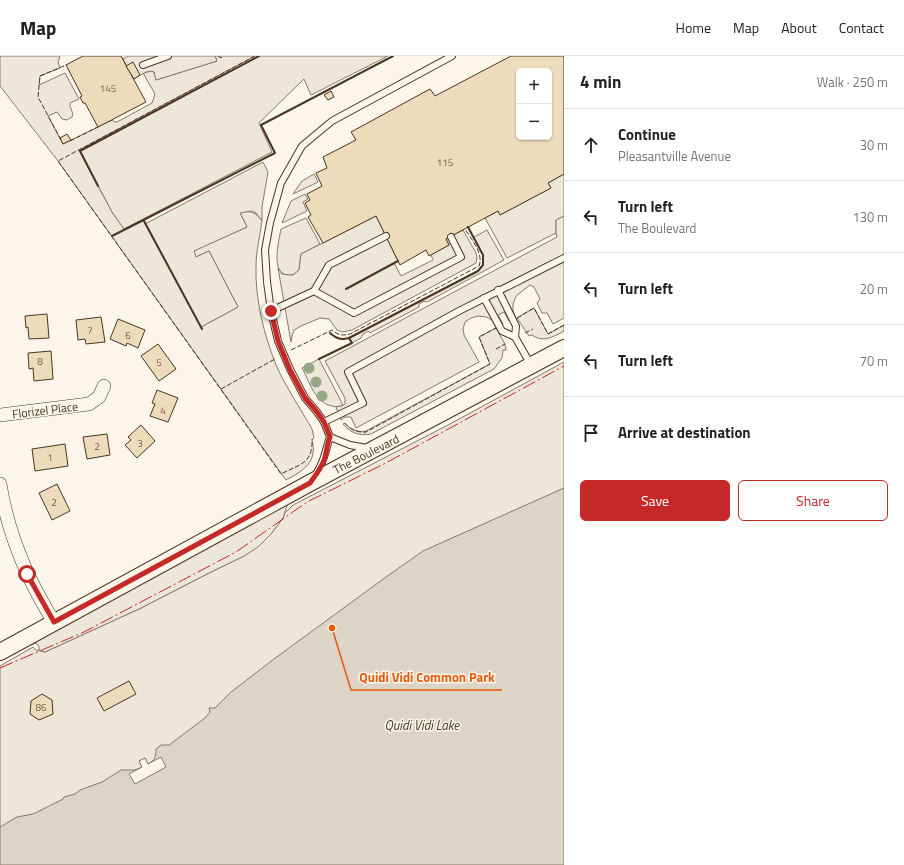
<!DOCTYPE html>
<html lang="en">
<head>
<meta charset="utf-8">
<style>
	:root { --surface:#fff; --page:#f6f6f6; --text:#222; --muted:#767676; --line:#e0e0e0; --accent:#c62828 }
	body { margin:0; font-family:"Titillium Web",sans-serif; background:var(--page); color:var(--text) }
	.controls { position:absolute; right:12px; top:12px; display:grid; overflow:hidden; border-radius:6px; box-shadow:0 1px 3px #0004 }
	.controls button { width:36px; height:36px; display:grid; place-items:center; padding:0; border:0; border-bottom:1px solid var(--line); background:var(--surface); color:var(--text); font:20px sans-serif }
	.stop { position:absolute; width:12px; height:12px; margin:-9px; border:3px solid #c62828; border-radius:50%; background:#fff }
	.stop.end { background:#c62828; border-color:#fff; box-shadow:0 1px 4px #0008 }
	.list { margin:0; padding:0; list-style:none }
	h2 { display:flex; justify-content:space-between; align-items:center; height:52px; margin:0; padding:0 16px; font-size:17px }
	h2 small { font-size:13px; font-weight:400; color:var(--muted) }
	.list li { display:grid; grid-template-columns:26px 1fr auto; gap:12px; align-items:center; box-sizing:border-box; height:72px; padding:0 16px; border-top:1px solid var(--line) }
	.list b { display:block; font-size:15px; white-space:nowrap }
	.list p { margin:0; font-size:13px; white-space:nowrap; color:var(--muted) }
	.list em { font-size:13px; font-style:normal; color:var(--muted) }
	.actions { display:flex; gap:8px; padding:12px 16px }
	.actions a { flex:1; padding:9px 0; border:1px solid var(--accent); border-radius:6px; text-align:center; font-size:14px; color:var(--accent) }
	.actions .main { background:var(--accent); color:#fff }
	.icon { flex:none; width:22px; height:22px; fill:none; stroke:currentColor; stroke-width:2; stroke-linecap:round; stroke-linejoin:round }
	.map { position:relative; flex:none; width:564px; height:809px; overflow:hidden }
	header { display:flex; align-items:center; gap:24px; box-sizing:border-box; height:56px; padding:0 20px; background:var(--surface); border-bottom:1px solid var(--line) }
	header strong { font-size:19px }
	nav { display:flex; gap:22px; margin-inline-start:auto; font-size:14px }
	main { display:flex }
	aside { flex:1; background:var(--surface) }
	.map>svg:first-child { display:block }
	.green { fill:#ede6d9; stroke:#887966 }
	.parking { fill:#ede7d9; stroke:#887966 }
	.water { fill:#dcd4c6; stroke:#887966 }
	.pier { fill:#fbf6e9; stroke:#887966 }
	.building { fill:#ecdcbc; stroke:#4a3520; fill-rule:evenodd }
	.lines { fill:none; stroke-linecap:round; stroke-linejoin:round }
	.service-casing { stroke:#4a3520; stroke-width:8 }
	.minor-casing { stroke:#4a3520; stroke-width:14 }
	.tertiary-casing { stroke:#4a3520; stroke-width:18 }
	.service { stroke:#fbf6e9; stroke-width:6 }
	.minor { stroke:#fbf6e9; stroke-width:13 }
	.tertiary { stroke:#fbf6e9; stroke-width:16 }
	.fence { stroke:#4a3520; stroke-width:1; stroke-dasharray:5 2; stroke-linecap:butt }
	.wall { stroke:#4a3520; stroke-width:2 }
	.power { stroke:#c62828; stroke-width:1; stroke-dasharray:14 3 2 3; stroke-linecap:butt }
	.tree { fill:#96a887 }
	.route { stroke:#c62828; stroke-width:5 }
	.labels { text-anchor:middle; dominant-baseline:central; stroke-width:3; stroke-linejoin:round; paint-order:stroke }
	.number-label { font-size:10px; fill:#725f47 }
	.street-label { font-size:12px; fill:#4a3520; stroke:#fbf6e9 }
	.water-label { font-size:13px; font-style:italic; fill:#4a3520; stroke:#fbf6e9 }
	.leader { fill:none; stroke:#e8590c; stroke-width:1.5 }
	.callout-dot { fill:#e8590c; stroke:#fbf6e9; stroke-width:1.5 }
	.callout-label { font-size:13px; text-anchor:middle; font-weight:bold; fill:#e8590c; stroke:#fbf6e9; stroke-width:3; stroke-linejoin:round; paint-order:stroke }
</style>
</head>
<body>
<header>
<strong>Map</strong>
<nav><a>Home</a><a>Map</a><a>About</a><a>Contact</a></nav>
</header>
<main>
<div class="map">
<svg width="564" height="809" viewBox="0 0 564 809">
	<rect width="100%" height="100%" fill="#fbf6e9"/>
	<g class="green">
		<path d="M0 0H60L58 6 60 12 40 20 39 29 65 17 79 43 70 47V50L73 58 72 61 67 64 62 63 57 56 48 60 63 88 112 64 115 66H117L152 47 155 38 143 17 152 15 154 16 156 24 217 5 215 0H255L79 94 112 156 125 174 144 164 201 271 238 251 209 195 196 201 193 195 247 171 240 157C250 154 256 156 262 165 260 180 256 195 256 210 255 243 264 279 276 309 286 331 300 352 312 373L314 382 312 384C318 406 303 415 286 424L58 105 0 30Z"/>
		<polygon points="314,118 318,126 293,138 302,125"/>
		<polygon points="564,118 564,160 556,164 556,177 507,202 485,162 498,155 500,159 551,132 548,127"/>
		<polygon points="305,138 308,143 303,146 307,155 282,167 291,145"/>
		<path d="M306 162 320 188 301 198 299 214C296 217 292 220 288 219 270 218 279 184 281 173Z"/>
		<polygon points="487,174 504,204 427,246 424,245 419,248 419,251 370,277 368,275 363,278 361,282 352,287 349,282 478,215 483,209 483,199 474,181"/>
		<path d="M534 252 548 278 564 269V275C553 281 543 287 532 279L529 280 517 262Z"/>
		<path d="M496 272 505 288 506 294H503L502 302 494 313 371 378C360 380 350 377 343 368L345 367C349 373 358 377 366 375L490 308 479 281Z"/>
		<path d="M319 303 343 349C339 351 336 351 332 350 315 347 309 325 302 312Z"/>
		<polygon points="564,306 564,809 0,809 0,610 33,591 36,594 45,596 141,552 209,517 244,500 271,478 283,462 285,457 293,449 448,369"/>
	</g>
	<g class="parking">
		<polygon points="128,0 215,0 217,5 156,24 154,16 152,15 146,16 134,23 123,3"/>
		<polygon points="259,0 388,0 311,39 304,23 259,67 272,96 124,173 112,156 80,95"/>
		<polygon points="263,106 268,116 262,151 262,165 256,157 251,155 240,157 247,171 194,195 196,201 209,195 238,251 201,271 145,168"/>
		<polygon points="376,160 398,205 394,207 401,220 433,204 431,199 449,189 446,183 463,174 476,197 477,202 476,207 352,274 342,276 337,274 329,263 320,262 301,270 294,274 292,280 291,286 278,212 282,218 289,219 293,219 299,214 301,198"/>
		<polygon points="564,160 564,262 553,268 547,257 542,257 537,247 540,243 534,231 530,229 516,240 513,248 513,255 516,262 509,265 504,256 498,259 503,268 496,272 492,264 486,261 478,260 471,262 465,266 463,273 464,279 479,306 356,372 351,361 345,361 341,364 336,351 341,350 345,348 345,342 325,305 557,181 556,177 556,164"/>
		<polygon points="291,438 283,462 271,478 258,491 244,500 209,517 141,552 45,596 39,594 39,591 36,587 31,589 26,582"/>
	</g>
	<path class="water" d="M564 432V809H0V771L17 761 33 758 63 743 64 741 75 738 80 734 102 726 121 714H135L142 711 139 705 145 702 148 708C155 704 156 701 156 693L161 689H169L205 662 210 656 209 652H215L231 636 274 603 386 521 423 495Z"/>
	<polygon class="pier" points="161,701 166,711 135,728 129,718 142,711 139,705 145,702 148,708"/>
	<g class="building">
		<polygon points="83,0 121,0 146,46 98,71 85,47 83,47 80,41 82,40 66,9"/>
		<path d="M511 0H564V118L548 127 551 132 500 159 498 155 446 183 449 189 429 200 426 194 400 209 376 160 323 187 308 161 311 159 305 147 310 144 307 138 322 130 316 117 327 112 323 101 356 84 351 76 430 33 435 40ZM519 15H549V81H519Z"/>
		<polygon points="133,6 140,19 134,23 126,10"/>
		<polygon points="331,35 334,41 328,44 324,39"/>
		<polygon points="67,78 71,84 63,88 60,82"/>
		<polygon points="47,258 49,282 29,283 28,271 26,272 25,260"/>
		<polygon points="101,261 105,286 86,288 85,283 78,284 76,264"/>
		<polygon points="118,263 145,274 138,292 127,287 126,290 110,283"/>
		<polygon points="158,288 176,313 159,325 141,300"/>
		<polygon points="51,295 53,323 34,325 33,312 29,313 28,297"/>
		<polygon points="157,334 178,342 168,366 150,360 155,348 152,347"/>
		<polygon points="141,369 155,385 137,402 125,389 131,384 128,381"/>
		<polygon points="107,378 110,399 87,403 83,381"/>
		<polygon points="65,388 68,410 35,415 32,393"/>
		<polygon points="57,428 70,455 52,464 39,437"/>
		<polygon points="129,625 136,638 104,655 97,642"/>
		<polygon points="42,638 52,644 53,658 39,664 30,658 31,645"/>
	</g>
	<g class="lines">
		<defs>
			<g id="service">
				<polyline points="143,9 168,0"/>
				<polyline points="498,234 516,270 515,281"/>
				<polyline points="314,235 329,209 386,180"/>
				<polyline points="484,242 502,275 515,281 531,309"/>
				<polyline points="271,255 314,235 354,257 461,201 451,181"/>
				<polyline points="324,366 363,347 348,316 459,255 564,202"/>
				<polyline points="367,392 350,389 330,381 324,366 317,356 305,342 290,313 278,285 271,255 267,226 265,194 270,167 281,127 302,90 332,65 452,0"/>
				<path d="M316 418C325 405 325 395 330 381"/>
			</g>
			<g id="minor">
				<polyline points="0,359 89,348 99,341 104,330"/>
				<path d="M0 428C8 478 27 523 54 566"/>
			</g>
			<polyline id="tertiary" points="0,596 310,427 564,292"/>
		</defs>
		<use href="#service" class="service-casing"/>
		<use href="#minor" class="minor-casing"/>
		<use href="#tertiary" class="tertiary-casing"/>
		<use href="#service" class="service"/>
		<use href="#minor" class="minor"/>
		<use href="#tertiary" class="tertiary"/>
		<g class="fence">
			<polyline points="218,0 221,2 223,0"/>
			<path d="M255 0 58 105 281 418C300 408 313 408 312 383"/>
			<polyline points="61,84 38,41 40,20 66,9"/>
			<polyline points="70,85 98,71"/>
			<polyline points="517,262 534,252 548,278 564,269"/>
			<polyline points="525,277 533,273"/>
			<polyline points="496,293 505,288"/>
			<path d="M291 294 332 274C338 279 342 280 350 278L479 210C484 197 471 183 465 173"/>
			<polyline points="221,333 275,303"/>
			<path d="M345 367C349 373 358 377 366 376L490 308 479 281 496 272"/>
		</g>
		<g class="wall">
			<polyline points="98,130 80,95 259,0"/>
			<polyline points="144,165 202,273"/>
			<polyline points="112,180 275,97 261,69 393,0"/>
			<polyline points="346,233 398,205"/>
			<path d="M330 277C337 283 341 284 349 282L478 215 483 209V199L468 171"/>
			<polyline points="319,303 352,287 349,282"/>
		</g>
		<polyline class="power" points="0,612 84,576 236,496 307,446 384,408 564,310"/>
	</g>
	<g class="tree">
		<circle cx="309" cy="312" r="5.5"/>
		<circle cx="316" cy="326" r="5.5"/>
		<circle cx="322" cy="340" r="5.5"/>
	</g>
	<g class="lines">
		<path class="route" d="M27 518 54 566 310 427C316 419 323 410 325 401 327 394 327 388 330 381L324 366 317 356 305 342 290 314 278 285 271 255"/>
	</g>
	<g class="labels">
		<g class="number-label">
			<text x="108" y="32">145</text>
			<text x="445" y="106">115</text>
			<text x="90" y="274">7</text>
			<text x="128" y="279">6</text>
			<text x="40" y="305">8</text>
			<text x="159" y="306">5</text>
			<text x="163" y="354">4</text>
			<text x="140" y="387">3</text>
			<text x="97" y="390">2</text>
			<text x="50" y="401">1</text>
			<text x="54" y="446">2</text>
			<text x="41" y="651">86</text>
		</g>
		<g class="street-label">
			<text transform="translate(45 354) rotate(-7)">Florizel Place</text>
			<text transform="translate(366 398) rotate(-27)">The Boulevard</text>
		</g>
		<g class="water-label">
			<text x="422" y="669">Quidi Vidi Lake</text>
		</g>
	</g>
	<path class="leader" d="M332 572L351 634H502"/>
	<circle class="callout-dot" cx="332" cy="572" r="4"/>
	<g class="callout-label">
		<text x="427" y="626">Quidi Vidi Common Park</text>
	</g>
</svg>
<div class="controls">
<button>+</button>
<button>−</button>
</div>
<div class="stop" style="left:27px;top:518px"></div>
<div class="stop end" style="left:271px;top:255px"></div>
</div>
<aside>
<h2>4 min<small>Walk · 250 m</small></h2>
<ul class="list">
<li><svg class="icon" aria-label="ahead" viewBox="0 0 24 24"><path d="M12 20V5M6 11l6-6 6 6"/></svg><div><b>Continue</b><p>Pleasantville Avenue</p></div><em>30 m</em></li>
<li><svg class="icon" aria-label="left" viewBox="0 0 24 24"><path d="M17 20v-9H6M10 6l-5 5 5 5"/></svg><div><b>Turn left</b><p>The Boulevard</p></div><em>130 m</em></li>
<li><svg class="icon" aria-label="left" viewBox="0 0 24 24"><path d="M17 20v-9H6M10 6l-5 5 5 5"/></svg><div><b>Turn left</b></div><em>20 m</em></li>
<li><svg class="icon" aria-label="left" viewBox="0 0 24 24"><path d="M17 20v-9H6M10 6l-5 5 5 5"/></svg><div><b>Turn left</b></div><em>70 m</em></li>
<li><svg class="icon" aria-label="arrive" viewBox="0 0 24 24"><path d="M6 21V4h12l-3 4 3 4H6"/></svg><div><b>Arrive at destination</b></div></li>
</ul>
<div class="actions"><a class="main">Save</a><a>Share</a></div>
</aside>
</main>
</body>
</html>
